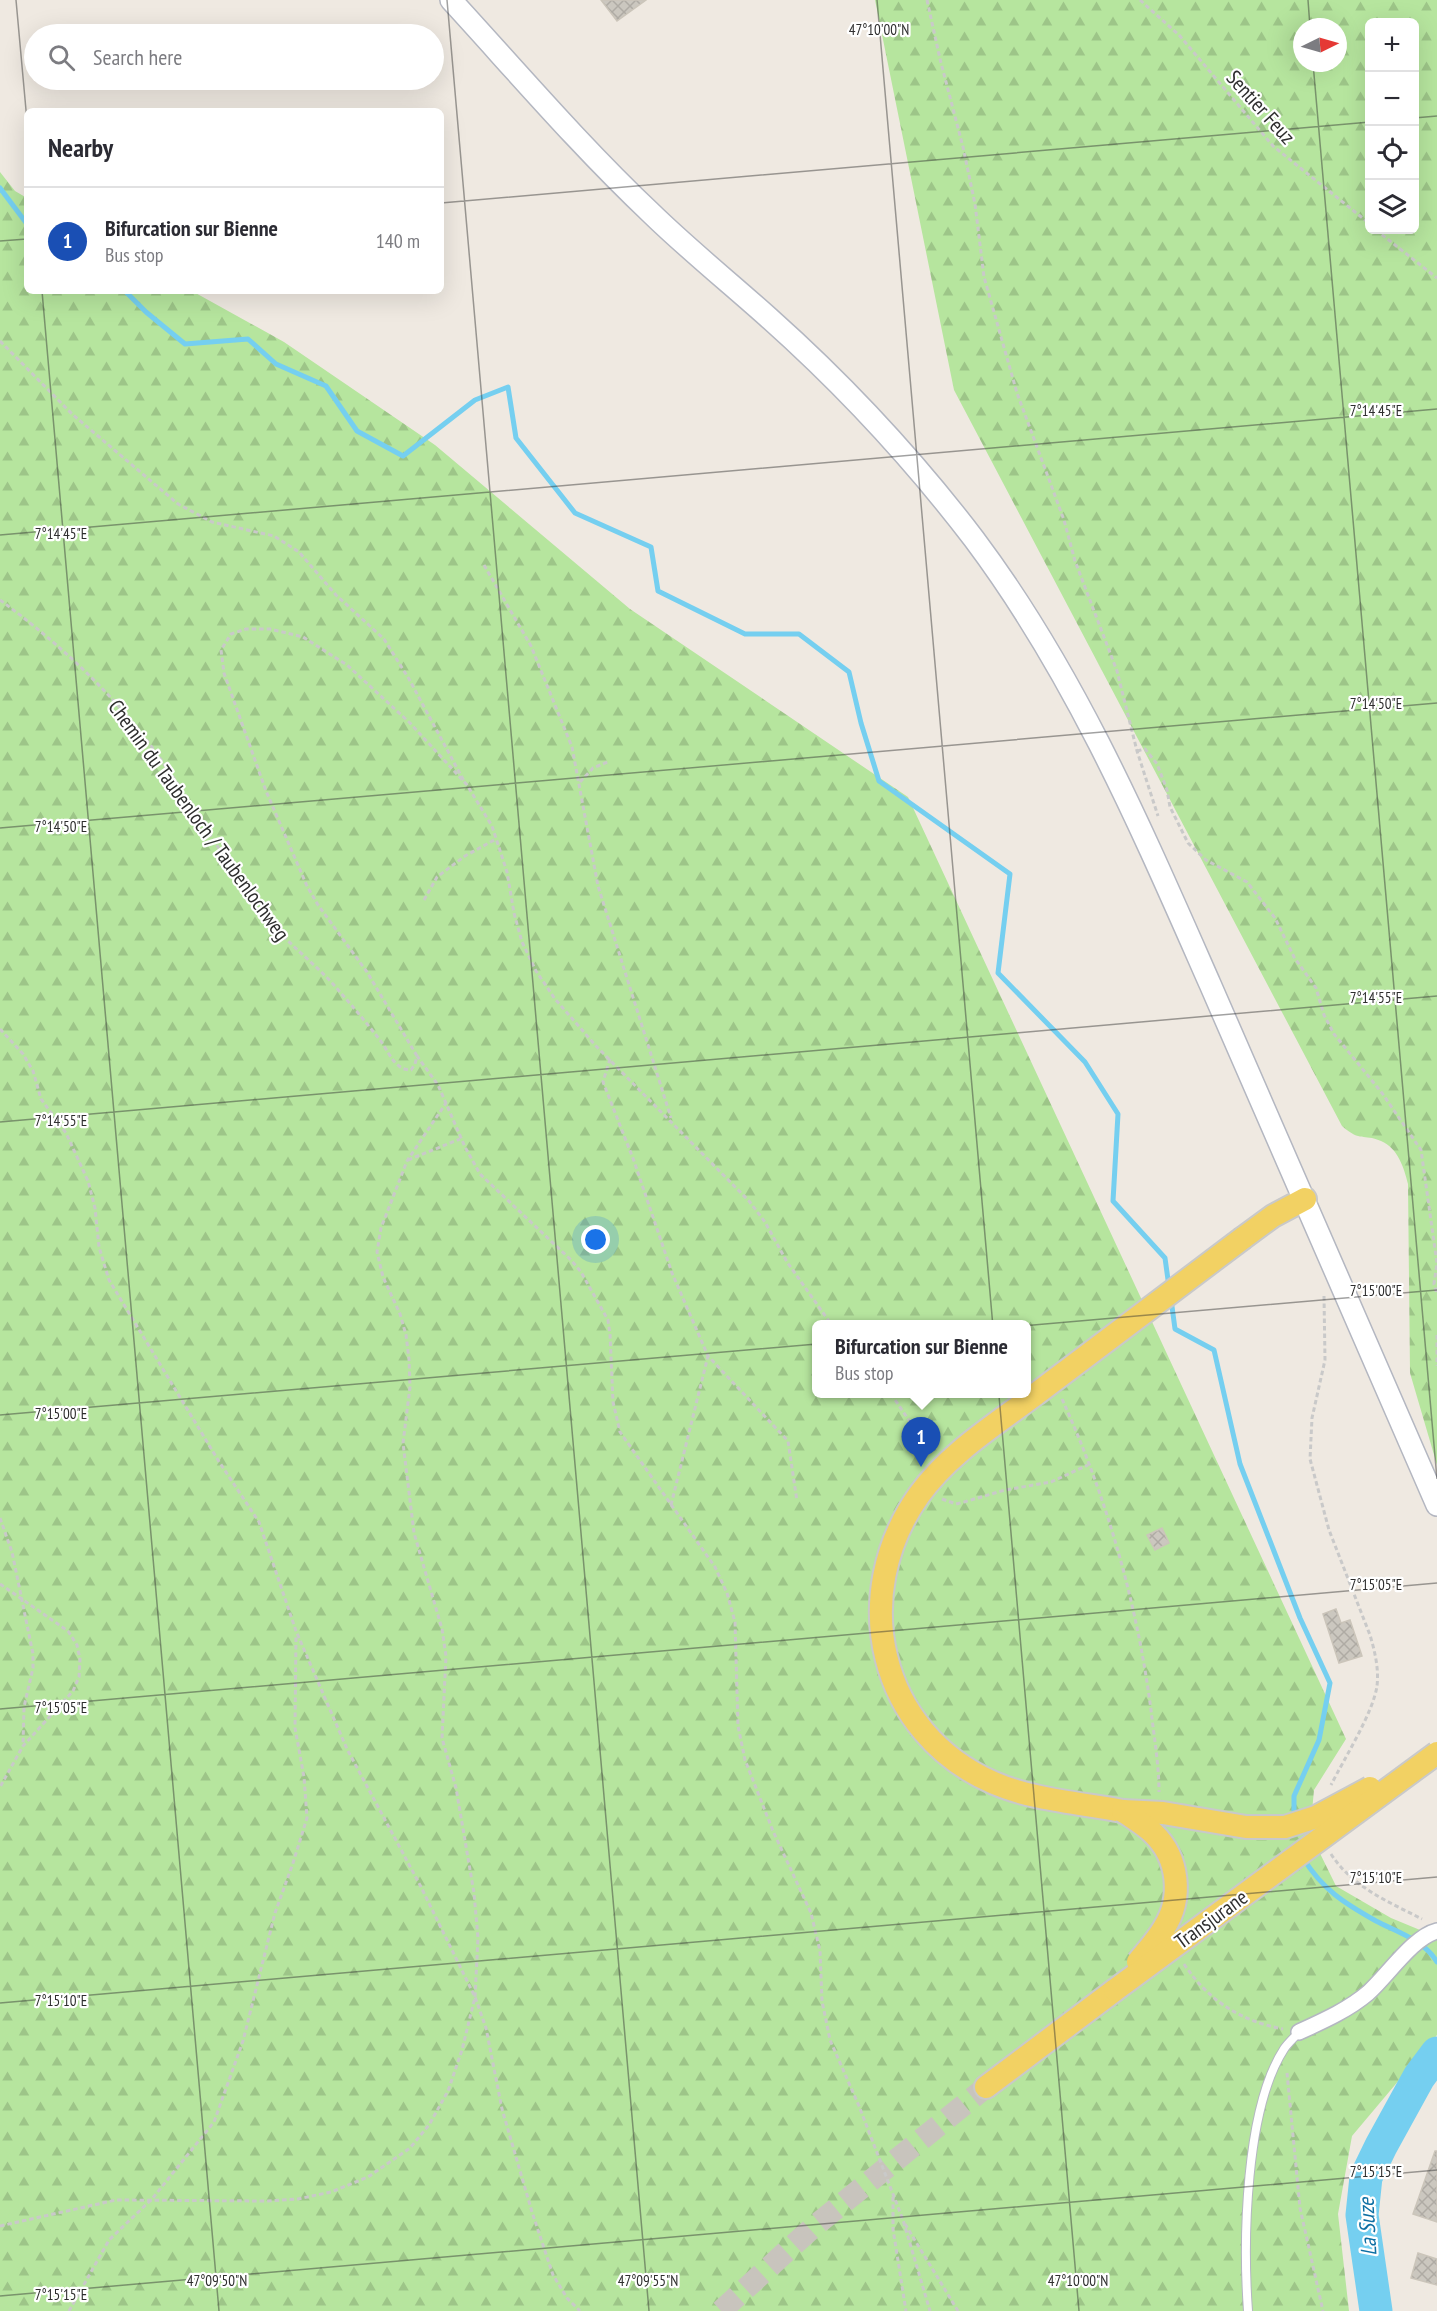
<!DOCTYPE html>
<html lang="en">
<head>
<meta charset="utf-8">
<style>
	:root { --surface:#fff; --page:#f7f7f7; --text:#2b2b33; --muted:#7c7c81; --line:#e1e1e2; --accent:#7c3aed }
	body { margin:0; font-family:"PT Sans Narrow",sans-serif; background:var(--page); color:var(--text) }
	.controls { position:absolute; right:18px; top:18px; display:grid; overflow:hidden; border-radius:9px; box-shadow:0 6px 24px #0002 }
	.controls button { width:54px; height:54px; display:grid; place-items:center; padding:0; border:0; border-bottom:2px solid var(--line); background:var(--surface); color:var(--text); font:30px sans-serif }
	.compass { position:absolute; left:1293px; top:18px; width:54px; height:54px; border-radius:50%; background:var(--surface); box-shadow:0 6px 24px #0002; rotate:85deg }
	.you { position:absolute; left:596px; top:1240px; width:21px; height:21px; margin:-15px; border:4px solid #fff; border-radius:50%; background:#1a73e8; box-shadow:0 0 0 9px #1a73e833 }
	.badge { display:grid; place-items:center; width:39px; height:39px; border-radius:50%; background:var(--accent); color:#fff; font-size:20px; font-weight:700 }
	.pin { position:absolute; translate:-50% -50px; filter:drop-shadow(0 2px 3px #0008) }
	.pin::after { content:''; position:absolute; top:32px; width:21px; height:18px; background:inherit; clip-path:polygon(0 0,100% 0,50% 100%) }
	.popup { position:absolute; left:812px; top:1320px; width:219px; height:78px; box-sizing:border-box; display:grid; place-content:center; border-radius:9px; background:var(--surface); filter:drop-shadow(0 2px 4px #0005); font-size:20px; white-space:nowrap; color:var(--muted) }
	.popup b { font-size:22px; color:var(--text) }
	.popup::after { content:''; position:absolute; left:50%; top:100%; margin-left:-12px; border:12px solid transparent; border-top-color:var(--surface) }
	.list { margin:0; padding:0; list-style:none }
	h2 { display:flex; justify-content:space-between; align-items:center; height:78px; margin:0; padding:0 24px; font-size:26px }
	h2 small { font-size:20px; font-weight:400; color:var(--muted) }
	.list li { display:grid; grid-template-columns:39px 1fr auto; gap:18px; align-items:center; box-sizing:border-box; height:108px; padding:0 24px; border-top:2px solid var(--line) }
	.list b { display:block; font-size:22px; white-space:nowrap }
	.list p { margin:0; font-size:20px; white-space:nowrap; color:var(--muted) }
	.list em { font-size:20px; font-style:normal; color:var(--muted) }
	.icon { flex:none; width:33px; height:33px; fill:none; stroke:currentColor; stroke-width:2; stroke-linecap:round; stroke-linejoin:round }
	.map { position:relative; flex:none; width:1437px; height:2311px; overflow:hidden }
	.search { position:absolute; background:var(--surface); box-shadow:0 6px 24px #0002; left:24px; top:24px; width:420px; height:66px; display:flex; align-items:center; gap:15px; box-sizing:border-box; padding:0 21px; border-radius:33px; color:var(--muted); font-size:22px }
	.panel { position:absolute; background:var(--surface); box-shadow:0 6px 24px #0002; left:24px; top:108px; width:420px; height:186px; border-radius:9px }
	.map>svg:first-child { display:block }
	.forest { fill:url(#forest-firs); fill-rule:evenodd }
	.lines { fill:none; stroke-linecap:round; stroke-linejoin:round }
	.stream { stroke:#75cff0; stroke-width:5 }
	.river { stroke:#75cff0; stroke-width:33 }
	.building { fill:url(#building-cross-hatch); stroke:#cbc5ba; stroke-width:1.5 }
	.primary-tunnel { stroke:#c8c4bd; stroke-width:22; stroke-dasharray:22 11; stroke-linecap:butt }
	.lane-casing { stroke:#b4b7c1; stroke-width:10 }
	.street-casing { stroke:#b4b7c1; stroke-width:18 }
	.secondary-casing { stroke:#b4b7c1; stroke-width:24 }
	.primary-casing { stroke:#c9c9c9; stroke-width:26 }
	.path { stroke:#c9c9c9; stroke-width:3; stroke-dasharray:4.5 3; stroke-linecap:butt }
	.lane { stroke:#fff; stroke-width:8 }
	.street { stroke:#fff; stroke-width:15 }
	.secondary { stroke:#fff; stroke-width:21 }
	.primary { stroke:#f2d163; stroke-width:22 }
	.primary-bridge-casing { stroke:#c9c9c9; stroke-width:26; stroke-linecap:butt }
	.primary-bridge { stroke:#f2d163; stroke-width:22 }
	.ticks { fill:none; stroke:#2e2e2e; stroke-width:1.5; stroke-opacity:0.45 }
	.labels { text-anchor:middle; dominant-baseline:central; stroke-width:4.5; stroke-linejoin:round; paint-order:stroke }
	.street-label { font-size:21px; fill:#2e2e2e; stroke:#fff }
	.water-label { font-size:22px; font-style:italic; fill:#0d6fa3; stroke:#fff }
	.ticks-label { font-size:15px; text-anchor:middle; fill:#2e2e2e; stroke:#fff; stroke-width:4.5; stroke-linejoin:round; paint-order:stroke }
</style>
</head>
<body>
<div class="map">
<svg width="1437" height="2311" viewBox="0 0 1437 2311">
	<defs>
		<pattern id="forest-firs" width="22" height="20" patternUnits="userSpaceOnUse" patternTransform="scale(1.5)"><rect width="22" height="20" fill="#b6e59e"/><path d="M5 1l3.5 6h-7zM16 11l3.5 6h-7z" fill="#9dc588"/></pattern>
		<pattern id="building-cross-hatch" width="8" height="8" patternUnits="userSpaceOnUse" patternTransform="scale(1.5)"><rect width="8" height="8" fill="#cbc7bf"/><path d="M0 0l8 8M0 8l8-8" fill="none" stroke="#afaba4"/></pattern>
	</defs>
	<rect width="100%" height="100%" fill="#efe9e1"/>
	<g class="forest">
		<path d="M875 0H1437V1465L1410 1373 1408 1184C1404 1168 1398 1148 1381 1141 1362 1133 1362 1143 1342 1126L954 390ZM1370 22H1414V230H1370ZM1302 27H1338V63H1302Z"/>
		<path d="M0 172 15 191 27 198V291H192L284 342 435 445 630 609 908 797 1346 1739 1314 1790 1310 1833 1336 1886 1391 1918 1437 1937V2035L1352 2136 1338 2214 1349 2311H0ZM816 1324H1026V1394H816Z"/>
	</g>
	<g class="lines">
		<g class="stream">
			<polyline points="0,188 27,224"/>
			<polyline points="125,291 146,312 185,344 248,339 276,364 326,386 357,431 403,456 475,400 508,387 516,438 575,513 651,547 658,591 745,634 799,634 849,672 861,723 879,781 1010,874 998,973 1085,1062 1118,1114 1113,1201 1165,1258 1169,1287"/>
			<polyline points="1171,1299 1175,1329 1214,1350 1240,1464 1300,1618 1330,1683 1319,1740 1294,1796 1294,1819"/>
			<path d="M1303 1858C1323 1890 1344 1903 1376 1921 1397 1932 1424 1940 1437 1962"/>
		</g>
		<polyline class="river" points="1376,2311 1362,2215 1366,2177 1381,2146 1419,2077 1437,2053"/>
	</g>
	<g class="building">
		<polygon points="601,0 646,0 617,21"/>
		<polygon points="1162,1528 1169,1543 1155,1550 1147,1535"/>
		<polygon points="1336,1609 1341,1623 1350,1620 1362,1656 1339,1663 1323,1614"/>
		<polygon points="1435,2151 1437,2151 1437,2222 1413,2214"/>
		<polygon points="1418,2253 1437,2259 1437,2285 1411,2278"/>
	</g>
	<g class="lines">
		<polyline class="primary-tunnel" points="721,2311 811,2229 986,2087"/>
		<defs>
			<path id="lane" d="M1248 2311C1243 2241 1245 2109 1284 2049 1288 2043 1294 2038 1299 2032"/>
			<path id="street" d="M1299 2032C1323 2021 1348 2010 1368 1993 1388 1975 1413 1937 1437 1931"/>
			<path id="secondary" d="M451 0C517 72 581 147 652 214 689 250 730 283 769 318 844 385 913 459 974 539 1076 675 1142 830 1210 984 1287 1157 1362 1331 1437 1505"/>
			<g id="primary">
				<polyline points="1243,1238 1273,1216 1305,1199"/>
				<path d="M1036 1394C995 1425 949 1453 919 1495 848 1595 878 1733 994 1783 1033 1800 1081 1803 1123 1811"/>
				<polyline points="986,2087 1115,1990"/>
			</g>
		</defs>
		<use href="#lane" class="lane-casing"/>
		<use href="#street" class="street-casing"/>
		<use href="#secondary" class="secondary-casing"/>
		<use href="#primary" class="primary-casing"/>
		<g class="path">
			<polyline points="927,0 940,59 963,147 975,204 984,277 1017,393 1064,520 1075,561 1117,671 1137,751 1158,816"/>
			<polyline points="1140,0 1179,35 1273,146 1370,224"/>
			<polyline points="1376,230 1437,278"/>
			<polyline points="0,341 72,414 178,504 212,522 274,536 299,552 336,595 384,639 409,679 464,781"/>
			<polyline points="484,565 531,646 572,747 598,886 671,1118"/>
			<path d="M0 600C48 635 95 677 133 723 182 782 217 852 263 913 284 941 311 960 333 984 349 1002 365 1021 380 1040 387 1049 392 1063 402 1068 403 1069 409 1070 411 1070L415 1064 417 1056 438 1085 465 1147 480 1174 571 1260 581 1272 608 1320 610 1334 613 1402 620 1432 715 1567 727 1593 735 1622 738 1726 745 1760 773 1831 811 1913 820 1951 822 2001 830 2040 859 2106 903 2220 930 2311"/>
			<polyline points="1137,751 1145,749 1157,764 1167,790 1170,807 1188,843 1206,860 1247,882 1275,918 1294,957 1316,988 1324,1015 1334,1034 1382,1093 1421,1150 1437,1263 1434,1284 1437,1294"/>
			<polyline points="580,782 593,768 610,761"/>
			<polyline points="424,900 437,877 465,856 496,839"/>
			<polyline points="0,1029 23,1054 33,1071 41,1099 66,1133 88,1181 95,1208 99,1247 109,1280 218,1460 259,1522 296,1631 347,1749 420,1885 475,1997 486,2028 502,2109 532,2212 553,2275 567,2298 580,2311"/>
			<polyline points="417,1056 367,972 318,905 307,886 266,791 224,673 221,650 231,634 246,629 270,629 303,637 347,665 410,723 467,785 492,826 507,872 514,913 522,942 536,971 555,999 596,1046 749,1201 765,1222 787,1262 831,1324"/>
			<polyline points="610,1059 603,1082 634,1161 672,1273 708,1356 788,1441 797,1501"/>
			<polyline points="408,1160 460,1139"/>
			<path d="M1324 1296 1325 1360 1312 1418 1310 1459 1329 1530 1370 1635C1375 1652 1379 1669 1377 1686 1373 1713 1344 1759 1331 1785"/>
			<polyline points="1437,1335 1437,1366"/>
			<polyline points="891,1394 924,1442 932,1450"/>
			<path d="M1062 1399C1107 1498 1137 1603 1151 1710 1154 1737 1159 1765 1159 1792"/>
			<polyline points="942,1499 956,1504 964,1502 1005,1490 1051,1482 1088,1465"/>
			<polyline points="671,1505 708,1356"/>
			<polyline points="0,1518 12,1552 33,1654 33,1668 24,1707 23,1745"/>
			<polyline points="0,1584 68,1631 77,1645 80,1659 79,1677 73,1691 23,1746 0,1787"/>
			<path d="M1331 1854C1352 1887 1389 1902 1422 1919"/>
			<path d="M1184 1964C1208 2000 1240 2021 1283 2029"/>
			<polyline points="1287,2073 1300,2208 1323,2311"/>
			<polyline points="893,2197 893,2229 906,2311"/>
			<polyline points="905,2224 958,2311"/>
			<polyline points="0,2226 116,2200 267,2201 298,2199 331,2192 368,2177 410,2148 429,2125 448,2091 462,2050 475,1997 478,1938 474,1893 456,1788 442,1738 446,1656 442,1629 414,1533 403,1443 410,1387 409,1359 406,1335 400,1314 383,1277 377,1252 381,1228 407,1161 446,1103"/>
			<polyline points="69,2311 109,2240 152,2199 214,2122 243,2041 275,1913 293,1863 307,1818 304,1777 295,1728 296,1635"/>
		</g>
		<use href="#lane" class="lane"/>
		<use href="#street" class="street"/>
		<use href="#secondary" class="secondary"/>
		<use href="#primary" class="primary"/>
		<defs>
			<g id="primary-bridge">
				<polyline points="1036,1394 1243,1238"/>
				<polyline points="1123,1811 1163,1813 1246,1827 1285,1827 1316,1817 1370,1788"/>
				<path d="M1123 1811C1133 1818 1144 1824 1153 1833 1179 1858 1183 1898 1164 1928 1157 1940 1147 1951 1138 1962"/>
				<polyline points="1115,1990 1437,1753"/>
			</g>
		</defs>
		<use href="#primary-bridge" class="primary-bridge-casing"/>
		<use href="#primary-bridge" class="primary-bridge"/>
	</g>
	<path class="ticks" d="M16 0 27 121M447 0 649 2311M877 0 1079 2311M1308 0 1310 27M1313 63 1437 1479M1414 118 1437 116M441 203 1370 122M0 241 27 239M42 291 219 2311M0 535 1437 409M0 828 1437 703M0 1122 1437 996M0 1415 1437 1290M0 1709 1437 1583M0 2003 1437 1877M0 2296 1437 2170"/>
	<g class="labels">
		<g class="street-label">
			<text transform="translate(1261 107) rotate(48)">Sentier Feuz</text>
			<text transform="translate(199 820) rotate(54)">Chemin du Taubenloch / Taubenlochweg</text>
			<text transform="translate(1211 1919) rotate(-36)">Transjurane</text>
		</g>
		<g class="water-label">
			<text transform="translate(1367 2227) rotate(-93)">La Suze</text>
		</g>
	</g>
	<g class="ticks-label">
		<text x="879" y="35">47°10'00"N</text>
		<text x="1376" y="416">7°14'45"E</text>
		<text x="61" y="539">7°14'45"E</text>
		<text x="1376" y="709">7°14'50"E</text>
		<text x="61" y="832">7°14'50"E</text>
		<text x="1376" y="1003">7°14'55"E</text>
		<text x="61" y="1126">7°14'55"E</text>
		<text x="1376" y="1296">7°15'00"E</text>
		<text x="61" y="1419">7°15'00"E</text>
		<text x="1376" y="1590">7°15'05"E</text>
		<text x="61" y="1713">7°15'05"E</text>
		<text x="1376" y="1883">7°15'10"E</text>
		<text x="61" y="2006">7°15'10"E</text>
		<text x="1376" y="2177">7°15'15"E</text>
		<text x="217" y="2286">47°09'50"N</text>
		<text x="648" y="2286">47°09'55"N</text>
		<text x="1078" y="2286">47°10'00"N</text>
		<text x="61" y="2300">7°15'15"E</text>
	</g>
</svg>
<div class="controls">
<button>+</button>
<button>−</button>
<button><svg class="icon" aria-label="locate" viewBox="0 0 24 24"><circle cx="12" cy="12" r="6"/><path d="M12 2v4M12 18v4M2 12h4M18 12h4"/></svg></button>
<button><svg class="icon" aria-label="layers" viewBox="0 0 24 24"><path d="M12 4l9 5-9 5-9-5zM3 14l9 5 9-5"/></svg></button>
</div>
<svg class="compass" viewBox="-18 -18 36 36"><path d="M0-13l5 13h-10z" fill="#e53935"/><path d="M0 13l5-13h-10z" fill="#7c7c81"/></svg>
<div class="you"></div>
<div class="pin badge" style="left:921px;top:1467px;background:#1a4fb4">1</div>
<div class="popup"><b>Bifurcation sur Bienne</b>Bus stop</div>
<div class="search"><svg class="icon" aria-label="search" viewBox="0 0 24 24"><circle cx="10" cy="10" r="6"/><path d="M15 15l6 6"/></svg>Search here</div>
<section class="panel">
<h2>Nearby<small></small></h2>
<ul class="list">
<li><span class="badge" style="background:#1a4fb4">1</span><div><b>Bifurcation sur Bienne</b><p>Bus stop</p></div><em>140 m</em></li>
</ul>
</section>
</div>
</body>
</html>
